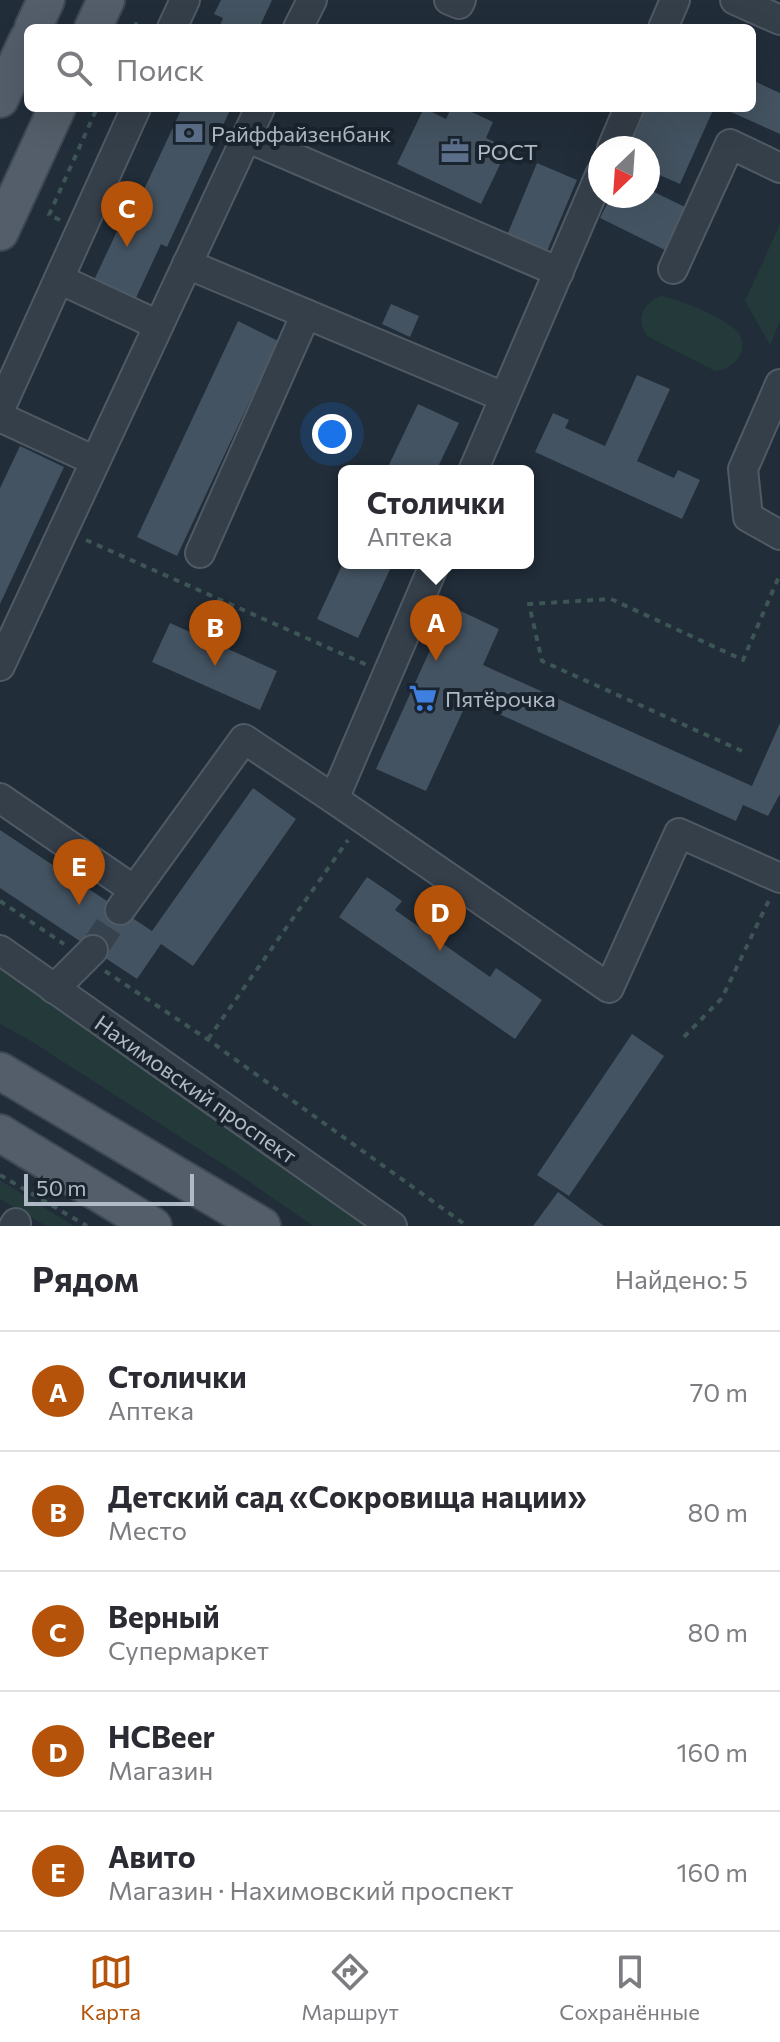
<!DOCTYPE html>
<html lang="ru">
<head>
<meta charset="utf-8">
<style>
	:root { --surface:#fff; --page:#f2f2f3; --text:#2b2b33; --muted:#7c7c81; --line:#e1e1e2; --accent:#b45309 }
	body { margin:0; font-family:Commissioner,sans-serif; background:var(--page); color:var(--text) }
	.compass { position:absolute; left:588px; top:136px; width:72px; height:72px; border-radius:50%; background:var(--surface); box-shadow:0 8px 32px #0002; rotate:205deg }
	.scale { position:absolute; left:24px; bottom:20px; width:170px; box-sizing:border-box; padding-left:8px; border:4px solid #b0bac6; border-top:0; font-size:22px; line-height:28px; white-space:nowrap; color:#b0bac6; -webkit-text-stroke:6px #1a242e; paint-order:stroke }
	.you { position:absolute; left:332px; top:434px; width:28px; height:28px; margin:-20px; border:6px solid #fff; border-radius:50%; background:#1a73e8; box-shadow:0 0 0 12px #1a73e833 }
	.badge { display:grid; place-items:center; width:52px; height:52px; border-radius:50%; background:var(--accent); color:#fff; font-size:26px; font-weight:700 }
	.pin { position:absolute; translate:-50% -66px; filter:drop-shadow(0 2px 4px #0008) }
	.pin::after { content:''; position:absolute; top:42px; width:28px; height:24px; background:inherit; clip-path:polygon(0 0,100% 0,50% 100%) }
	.popup { position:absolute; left:338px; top:465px; width:196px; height:104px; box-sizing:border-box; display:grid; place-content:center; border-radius:12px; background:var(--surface); filter:drop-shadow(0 2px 6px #0005); font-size:26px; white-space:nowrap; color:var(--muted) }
	.popup b { font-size:30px; color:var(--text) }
	.popup::after { content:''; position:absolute; left:50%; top:100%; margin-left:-16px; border:16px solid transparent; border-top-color:var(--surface) }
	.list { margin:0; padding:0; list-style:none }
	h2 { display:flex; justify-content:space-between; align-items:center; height:104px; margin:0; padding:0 32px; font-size:34px }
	h2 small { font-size:26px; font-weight:400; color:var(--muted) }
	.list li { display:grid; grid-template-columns:52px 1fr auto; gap:24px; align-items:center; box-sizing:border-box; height:120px; padding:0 32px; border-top:2px solid var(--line) }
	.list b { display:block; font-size:30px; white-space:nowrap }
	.list p { margin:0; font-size:26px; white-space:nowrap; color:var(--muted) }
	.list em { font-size:26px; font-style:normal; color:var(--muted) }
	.icon { flex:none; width:44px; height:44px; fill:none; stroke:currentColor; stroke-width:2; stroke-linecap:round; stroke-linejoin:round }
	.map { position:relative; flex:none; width:780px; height:1226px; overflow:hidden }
	.search { position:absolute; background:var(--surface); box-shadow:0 8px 32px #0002; left:24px; right:24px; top:24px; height:88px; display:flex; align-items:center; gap:20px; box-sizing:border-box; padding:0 28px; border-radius:12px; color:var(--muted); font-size:30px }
	.sheet { height:704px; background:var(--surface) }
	nav { display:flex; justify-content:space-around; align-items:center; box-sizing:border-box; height:112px; border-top:2px solid var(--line); background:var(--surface); font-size:22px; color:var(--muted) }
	nav a { display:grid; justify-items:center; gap:4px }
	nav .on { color:var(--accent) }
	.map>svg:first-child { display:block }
	.green { fill:#23393a }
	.building { fill:#445361 }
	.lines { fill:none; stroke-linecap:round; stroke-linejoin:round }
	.minor-tunnel { stroke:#36424e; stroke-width:28; stroke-dasharray:28 14; stroke-linecap:butt }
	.minor-casing { stroke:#505a64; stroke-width:32 }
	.major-casing { stroke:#3e4853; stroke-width:40 }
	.path { stroke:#3e5555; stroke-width:4; stroke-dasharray:6 6; stroke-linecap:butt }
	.minor { stroke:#353f4a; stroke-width:28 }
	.major { stroke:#535e6a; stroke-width:36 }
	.labels { text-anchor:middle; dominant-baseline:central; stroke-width:8; stroke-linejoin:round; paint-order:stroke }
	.poi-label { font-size:22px; fill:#b0bac6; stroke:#1a242e; text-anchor:start }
	.street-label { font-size:22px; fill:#b0bac6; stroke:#1a242e }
</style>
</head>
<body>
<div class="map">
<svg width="780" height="1226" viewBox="0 0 780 1226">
	<rect width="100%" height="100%" fill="#212d39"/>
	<g class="green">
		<polygon points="780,224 780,322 770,345 745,301"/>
		<path d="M660 296C674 296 726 319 736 330 753 348 735 370 715 371L647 336C636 320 642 304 660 296Z"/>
		<polygon points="0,969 18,979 369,1226 313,1226 238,1174 29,1040 0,1024"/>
		<polygon points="0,1180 74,1226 46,1226 0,1199"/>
	</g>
	<g class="building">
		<polygon points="221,0 272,0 259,28 219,28 223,18 214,14"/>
		<polygon points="752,80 780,93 780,134 722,108 752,108"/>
		<polygon points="182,108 231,108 167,247 161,244 135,300 94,280 120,225 126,228"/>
		<polygon points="424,108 446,119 451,108 463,108 493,122 486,138 508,148 481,204 397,164"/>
		<polygon points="643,108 714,108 680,184 648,170 648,148 625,148"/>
		<polygon points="537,163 577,180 545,256 505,240"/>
		<polygon points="648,189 691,210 669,252 600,218 611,196 648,196"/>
		<polygon points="391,304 419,316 410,337 382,324"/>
		<polygon points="238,321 278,341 177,556 137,537"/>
		<polygon points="637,375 670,389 637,461 674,478 678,470 700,480 682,519 535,452 553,413 569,420 565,428 605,446"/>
		<polygon points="418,404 459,423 436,471 386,471"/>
		<polygon points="20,446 64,467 0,604 0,488"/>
		<polygon points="343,563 393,563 358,638 317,619"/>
		<polygon points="450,606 499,629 483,665 752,786 780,723 780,794 768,816 743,805 736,821 468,700 426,791 376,769"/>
		<polygon points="170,623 277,671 260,710 152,662"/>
		<polygon points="253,788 296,819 193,966 161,944 137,979 0,888 0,830 152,931"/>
		<polygon points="367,877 402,901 395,910 490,977 496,968 542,1000 515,1039 339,917"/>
		<polygon points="632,1034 664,1056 569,1196 537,1175"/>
		<polygon points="558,1192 604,1226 533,1226"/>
	</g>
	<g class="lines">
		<polyline class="minor-tunnel" points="93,950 120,910"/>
		<defs>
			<g id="minor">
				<polyline points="449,0 459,4 461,0"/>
				<polyline points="735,0 780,20"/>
				<polyline points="172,28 185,0"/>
				<polyline points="298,28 312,0"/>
				<polyline points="663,28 675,0"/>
				<polyline points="246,137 559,272"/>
				<polyline points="612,148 629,108"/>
				<polyline points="187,264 504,397"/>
				<polyline points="673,269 730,144 780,168"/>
				<polyline points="59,279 158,325"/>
				<polyline points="780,384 743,469 748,517 780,535"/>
				<polyline points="0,409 136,108"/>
				<polyline points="0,417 95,461"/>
				<polyline points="473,471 600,175"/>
				<polyline points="200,553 306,314"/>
				<polyline points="0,666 260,108"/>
				<polyline points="0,798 134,890"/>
				<polyline points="334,799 609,988 679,833 780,878"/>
				<polyline points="120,910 244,739 334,799 435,563"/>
				<polyline points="0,950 392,1226"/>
				<polyline points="54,989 93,950"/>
				<polyline points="14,1226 16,1223"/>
			</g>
			<g id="major">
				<polyline points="33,28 46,0"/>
				<polyline points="93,28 106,0"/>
				<polyline points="0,99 28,39"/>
				<polyline points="0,232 57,108"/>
				<polyline points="0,1071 262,1226"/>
				<polyline points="0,1133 153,1226"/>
			</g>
		</defs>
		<use href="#minor" class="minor-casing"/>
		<use href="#major" class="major-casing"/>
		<g class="path">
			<polyline points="134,28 136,24 144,28"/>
			<polyline points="115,209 131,217"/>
			<polyline points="60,220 49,215 97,108"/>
			<polyline points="86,540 367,665"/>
			<polyline points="742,751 542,661 529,604 611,599 743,660 780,574"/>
			<polyline points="0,901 64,944"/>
			<polyline points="105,971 207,1039 467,1226"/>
			<polyline points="684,1037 722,998 770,898"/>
			<polyline points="208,1039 348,840"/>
			<polyline points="0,1175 87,1226"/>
		</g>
		<use href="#minor" class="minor"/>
		<use href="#major" class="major"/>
	</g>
	<defs>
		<symbol id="bank-bare" viewBox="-9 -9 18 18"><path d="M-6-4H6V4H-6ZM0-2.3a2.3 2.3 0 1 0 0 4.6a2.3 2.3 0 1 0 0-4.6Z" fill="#5c6f8a" stroke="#1a242e" stroke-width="2.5" paint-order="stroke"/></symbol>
		<symbol id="office-bare" viewBox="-9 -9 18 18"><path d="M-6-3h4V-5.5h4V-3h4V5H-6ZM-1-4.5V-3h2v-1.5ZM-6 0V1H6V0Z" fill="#5c6f8a" stroke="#1a242e" stroke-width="2.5" paint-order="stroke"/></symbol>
		<symbol id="supermarket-bare" viewBox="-9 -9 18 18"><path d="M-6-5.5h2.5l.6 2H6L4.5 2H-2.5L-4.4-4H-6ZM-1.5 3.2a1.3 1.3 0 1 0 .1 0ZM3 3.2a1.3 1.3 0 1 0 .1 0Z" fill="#3f7fe0" stroke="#1a242e" stroke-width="2.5" paint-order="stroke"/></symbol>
	</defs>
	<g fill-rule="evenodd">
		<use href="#bank-bare" x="169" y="113" width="40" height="40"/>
		<use href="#office-bare" x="435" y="131" width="40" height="40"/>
		<use href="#supermarket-bare" x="403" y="678" width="40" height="40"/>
	</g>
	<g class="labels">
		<g class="poi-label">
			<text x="211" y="133">Райффайзенбанк</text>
			<text x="477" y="151">РОСТ</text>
			<text x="445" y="698">Пятёрочка</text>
		</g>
		<g class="street-label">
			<text transform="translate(196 1089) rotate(35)">Нахимовский проспект</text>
		</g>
	</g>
</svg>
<svg class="compass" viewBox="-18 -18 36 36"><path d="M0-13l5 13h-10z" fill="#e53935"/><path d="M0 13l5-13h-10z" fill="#7c7c81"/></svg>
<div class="scale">50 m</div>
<div class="you"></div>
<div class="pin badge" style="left:436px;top:661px">A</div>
<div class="popup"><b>Столички</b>Аптека</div>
<div class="pin badge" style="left:215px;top:666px">B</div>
<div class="pin badge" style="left:127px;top:247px">C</div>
<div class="pin badge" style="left:440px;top:951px">D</div>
<div class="pin badge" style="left:79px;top:905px">E</div>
<div class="search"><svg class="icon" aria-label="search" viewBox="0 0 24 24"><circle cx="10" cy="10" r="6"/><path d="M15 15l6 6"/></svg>Поиск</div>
</div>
<section class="sheet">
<h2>Рядом<small>Найдено: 5</small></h2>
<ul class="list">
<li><span class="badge">A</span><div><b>Столички</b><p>Аптека</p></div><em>70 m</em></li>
<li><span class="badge">B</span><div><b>Детский сад «Сокровища нации»</b><p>Место</p></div><em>80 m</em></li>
<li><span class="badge">C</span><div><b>Верный</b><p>Супермаркет</p></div><em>80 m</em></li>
<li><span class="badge">D</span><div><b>HCBeer</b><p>Магазин</p></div><em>160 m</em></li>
<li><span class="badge">E</span><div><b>Авито</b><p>Магазин · Нахимовский проспект</p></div><em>160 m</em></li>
</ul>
</section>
<nav>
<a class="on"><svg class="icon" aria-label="map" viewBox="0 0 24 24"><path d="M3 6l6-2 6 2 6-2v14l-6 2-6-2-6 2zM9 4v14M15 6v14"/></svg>Карта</a>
<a><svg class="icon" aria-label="directions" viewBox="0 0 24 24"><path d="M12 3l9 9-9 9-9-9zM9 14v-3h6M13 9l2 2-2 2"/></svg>Маршрут</a>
<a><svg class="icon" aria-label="saved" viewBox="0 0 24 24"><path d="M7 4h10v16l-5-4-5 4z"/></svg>Сохранённые</a>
</nav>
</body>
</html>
